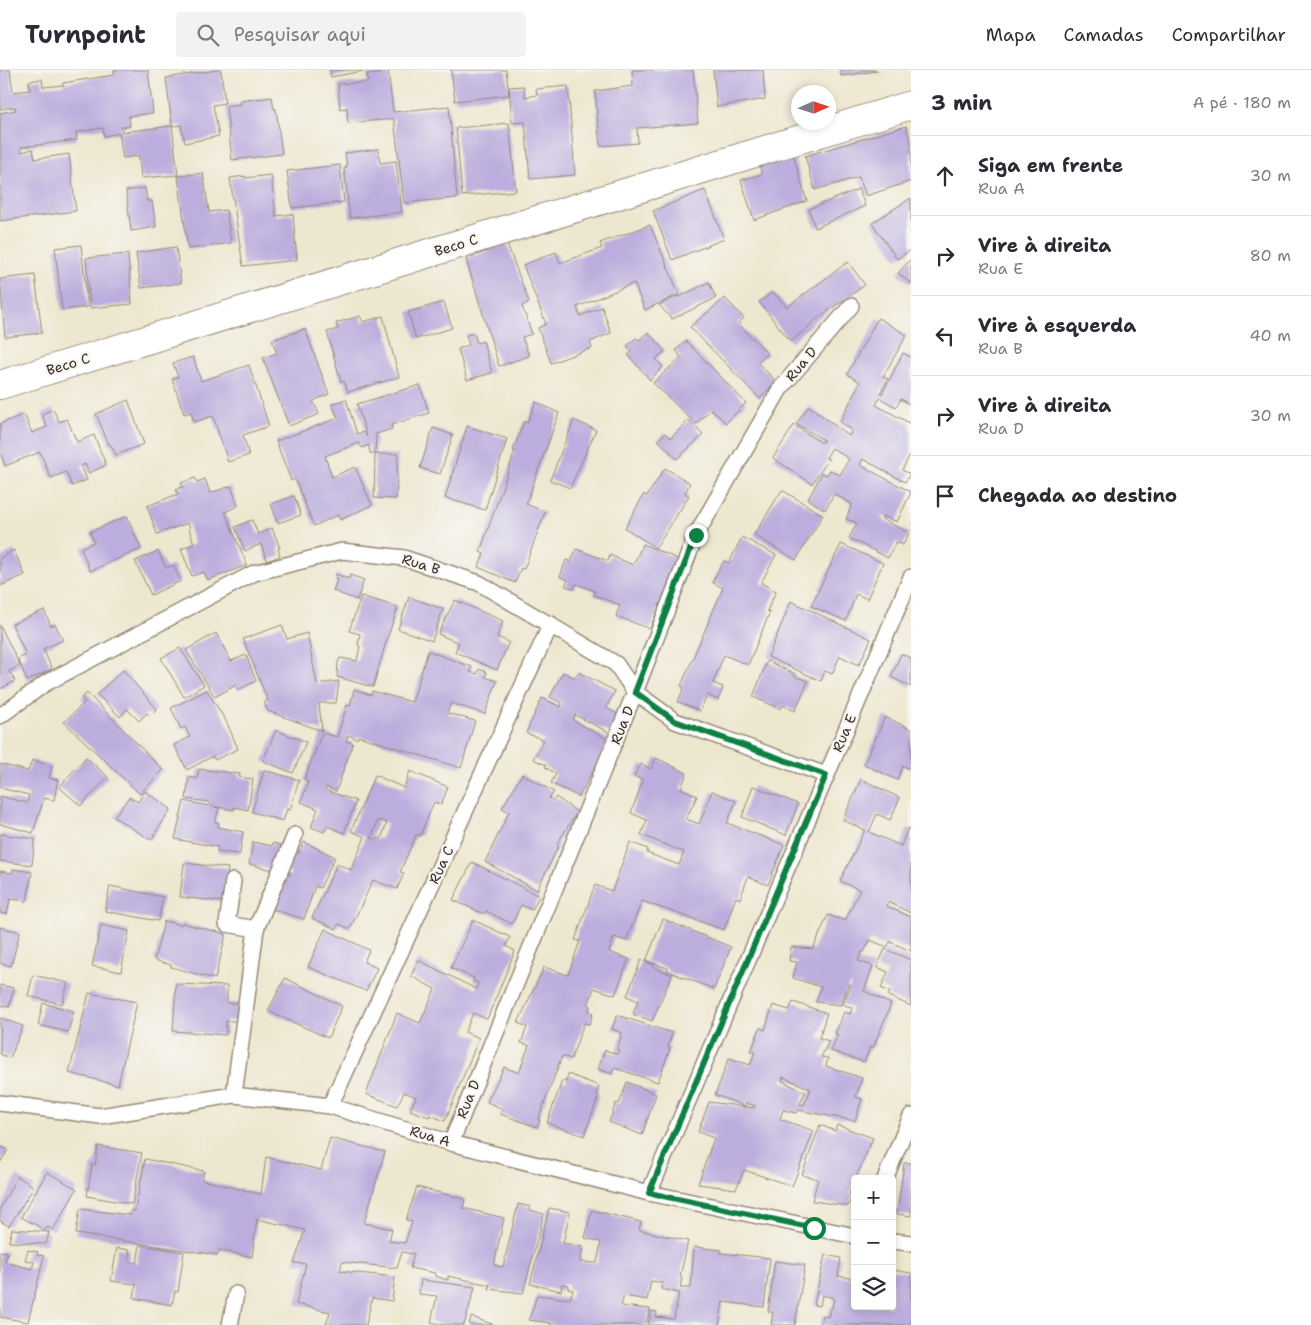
<!DOCTYPE html>
<html lang="pt">
<head>
<meta charset="utf-8">
<style>
	:root { --surface:#fff; --page:#f2f2f3; --text:#2b2b33; --muted:#7c7c81; --line:#e1e1e2 }
	body { margin:0; font-family:"Shantell Sans",sans-serif; background:var(--page); color:var(--text) }
	.controls { position:absolute; right:15px; bottom:15px; display:grid; overflow:hidden; border-radius:5px; box-shadow:0 2px 8px #0003 }
	.controls button { width:45px; height:45px; display:grid; place-items:center; padding:0; border:0; border-bottom:1px solid var(--line); background:var(--surface); color:var(--text); font:25px sans-serif }
	.compass { position:absolute; left:791px; top:15px; width:45px; height:45px; border-radius:50%; background:var(--surface); box-shadow:0 2px 8px #0003; rotate:87deg }
	.stop { position:absolute; width:15px; height:15px; margin:-11px; border:4px solid #0b8043; border-radius:50%; background:#fff }
	.stop.end { background:#0b8043; border-color:#fff; box-shadow:0 1px 5px #0008 }
	.list { margin:0; padding:0; list-style:none }
	h2 { display:flex; justify-content:space-between; align-items:center; height:65px; margin:0; padding:0 20px; font-size:21px }
	h2 small { font-size:16px; font-weight:400; color:var(--muted) }
	.list li { display:grid; grid-template-columns:32px 1fr auto; gap:15px; align-items:center; box-sizing:border-box; height:80px; padding:0 20px; border-top:1px solid var(--line) }
	.list b { display:block; font-size:19px; white-space:nowrap }
	.list p { margin:0; font-size:16px; white-space:nowrap; color:var(--muted) }
	.list em { font-size:16px; font-style:normal; color:var(--muted) }
	.icon { flex:none; width:28px; height:28px; fill:none; stroke:currentColor; stroke-width:2; stroke-linecap:round; stroke-linejoin:round }
	.map { position:relative; flex:none; width:911px; height:1255px; overflow:hidden }
	header { display:flex; align-items:center; gap:30px; box-sizing:border-box; height:70px; padding:0 25px; background:var(--surface); border-bottom:1px solid var(--line) }
	header strong { font-size:24px }
	nav { display:flex; gap:28px; margin-inline-start:auto; font-size:18px }
	.search { width:350px; height:45px; background:var(--page); display:flex; align-items:center; gap:12px; box-sizing:border-box; padding:0 18px; border-radius:5px; color:var(--muted); font-size:19px }
	main { display:flex }
	aside { flex:1; background:var(--surface) }
	.map>svg:first-child { display:block }
	.building { fill:#bbaddd; fill-rule:evenodd }
	.lines { fill:none; stroke-linecap:round; stroke-linejoin:round }
	.service-casing { stroke:#948876; stroke-width:18 }
	.minor-casing { stroke:#948876; stroke-width:30 }
	.service { stroke:#fff; stroke-width:15 }
	.minor { stroke:#fff; stroke-width:28 }
	.route { stroke:#0b8043; stroke-width:6 }
	.labels { text-anchor:middle; dominant-baseline:central; stroke-width:4.5; stroke-linejoin:round; paint-order:stroke }
	.street-label { font-size:14px; fill:#3b2a1e; stroke:#f6f6f2 }
</style>
</head>
<body>
<header>
<strong>Turnpoint</strong>
<div class="search"><svg class="icon" aria-label="search" viewBox="0 0 24 24"><circle cx="10" cy="10" r="6"/><path d="M15 15l6 6"/></svg>Pesquisar aqui</div>
<nav><a>Mapa</a><a>Camadas</a><a>Compartilhar</a></nav>
</header>
<main>
<div class="map">
<svg width="911" height="1255" viewBox="0 0 911 1255">
	<rect width="100%" height="100%" fill="#f6f6f2"/>
	<filter id="ink" filterUnits="userSpaceOnUse"><feTurbulence type="fractalNoise" baseFrequency=".02" numOctaves="2"/><feDisplacementMap in="SourceGraphic" scale="10" xChannelSelector="R" yChannelSelector="G"/><feConvolveMatrix kernelMatrix="1 2 1 2 8 2 1 2 1" color-interpolation-filters="sRGB"/></filter>
	<filter id="wash" filterUnits="userSpaceOnUse"><feTurbulence type="fractalNoise" baseFrequency=".0096" numOctaves="4" result="noise"/><feDisplacementMap in="SourceGraphic" scale="20" xChannelSelector="R" yChannelSelector="G"/><feGaussianBlur stdDeviation="1.12" result="paint"/><feColorMatrix in="noise" values="0 0 0 0 0 0 0 0 0 0 0 0 0 0 0 0 0 1.4 0 .05"/><feComposite in="paint" operator="in"/></filter>
	<g filter="url(#wash)">
		<rect width="100%" height="100%" fill="#eee7cf"/>
		<g id="blocks">
			<g class="building">
				<polygon points="0,0 10,0 13,22 30,20 29,11 42,9 43,17 64,15 63,13 114,5 114,0 148,0 153,43 129,46 130,56 121,57 122,62 172,56 178,105 141,108 139,86 123,88 119,63 104,66 103,58 76,62 77,70 21,77 22,82 33,79 35,89 69,84 76,141 0,151 0,43 16,40 15,37 0,39"/>
				<polygon points="216,0 221,0 225,33 213,35 219,66 185,73 181,55 172,56 166,8"/>
				<polygon points="330,0 363,0 363,1 331,7"/>
				<polygon points="379,0 388,0 393,42 449,36 457,128 404,133 394,49 348,53 347,38 340,39 338,14 368,12 367,4 380,4"/>
				<polygon points="451,0 506,0 509,25 455,31"/>
				<polygon points="632,0 693,0 698,53 637,58 638,73 600,76 595,21 633,16"/>
				<polygon points="713,0 763,0 765,29 717,37"/>
				<polygon points="840,0 877,0 877,1 841,6"/>
				<polygon points="524,16 525,27 537,25 536,19 568,16 575,105 530,109 525,52 512,53 509,17"/>
				<polygon points="272,27 274,39 276,39 282,84 232,90 226,36 241,34 240,31"/>
				<polygon points="509,53 516,121 462,126 456,58"/>
				<polygon points="906,56 911,72 911,111 866,126 859,107 815,120 805,86"/>
				<polygon points="378,79 380,93 396,91 402,142 350,148 344,98 347,97 345,83"/>
				<polygon points="792,81 807,131 754,150 741,110 762,104 758,92"/>
				<polygon points="340,95 344,132 292,138 287,101"/>
				<polygon points="203,103 209,142 226,140 231,173 188,179 178,106"/>
				<polygon points="271,105 276,146 293,144 297,190 243,196 230,108 245,106 245,108"/>
				<polygon points="145,118 147,131 152,131 156,157 131,161 126,121"/>
				<polygon points="859,119 865,136 815,158 809,139"/>
				<polygon points="705,120 724,169 672,190 653,141"/>
				<polygon points="911,128 911,180 897,189 872,153"/>
				<polygon points="650,155 679,224 645,240 634,213 577,237 580,246 602,237 611,263 590,272 592,278 551,293 538,258 546,254 523,195 556,182 560,193 602,178 600,173"/>
				<polygon points="507,174 529,232 522,236 532,264 522,267 529,286 499,296 466,189"/>
				<polygon points="81,175 88,237 62,240 55,178"/>
				<polygon points="176,177 181,213 141,218 136,183"/>
				<polygon points="128,184 132,234 90,238 86,188"/>
				<polygon points="911,189 911,214 898,203"/>
				<polygon points="848,192 865,215 818,248 791,272 759,232 773,222 787,237"/>
				<polygon points="35,205 42,263 5,267 0,209"/>
				<polygon points="709,212 716,228 687,242 672,249 659,235 678,226 679,227"/>
				<polygon points="725,228 744,248 738,253 768,284 757,292 776,311 760,329 690,257"/>
				<polygon points="444,232 452,258 416,269 408,242"/>
				<polygon points="360,246 363,252 383,246 399,307 348,322 344,311 341,312 327,262 338,259 336,253"/>
				<polygon points="878,248 907,265 883,306 888,309 880,323 882,324 903,283 911,287 911,335 901,329 896,337 880,328 876,335 911,354 911,383 902,400 910,404 905,412 863,389 860,395 911,422 897,452 883,446 882,449 909,463 903,475 896,472 888,488 849,468 857,453 846,449 852,434 834,424 825,440 808,429 822,403 827,405 830,400 840,405 849,389 832,378 826,388 829,389 812,414 773,388 794,355 822,373 824,370 796,354 809,336 849,366 852,360 840,352 860,312 847,304"/>
				<polygon points="305,259 329,324 313,331 319,344 289,356 263,288 277,283 272,270"/>
				<polygon points="648,262 665,281 656,289 663,297 650,310 628,285 632,282 627,276 636,268 639,270"/>
				<polygon points="474,263 477,273 483,271 492,303 467,310 458,279 469,275 466,265"/>
				<polygon points="686,271 746,333 726,353 711,339 696,354 653,313 681,287 676,280"/>
				<polygon points="193,287 201,311 249,295 269,356 243,365 249,385 228,392 213,346 194,352 191,342 184,344 172,309 178,307 173,293"/>
				<polygon points="420,315 429,343 391,355 392,359 376,364 375,384 370,383 369,375 362,378 359,373 325,386 332,407 355,397 372,435 340,450 338,445 314,456 295,409 291,411 276,371 338,348 332,334 346,329 357,364 364,362 367,367 357,334"/>
				<polygon points="128,330 144,374 116,385 111,375 109,375 96,344"/>
				<polygon points="536,332 559,343 526,434 545,442 524,499 521,498 515,513 478,497 484,484 480,482 515,381 513,380 524,351 527,353"/>
				<polygon points="53,339 59,352 67,349 77,372 94,365 106,395 89,403 85,394 81,396 87,410 72,416 66,402 51,408 40,382 5,396 0,382 0,354 24,344 32,363 47,357 42,344"/>
				<polygon points="574,350 596,360 570,418 550,410"/>
				<polygon points="689,350 703,365 677,389 658,370 665,363 671,368"/>
				<polygon points="467,356 507,369 485,440 445,428"/>
				<polygon points="433,358 453,365 440,404 420,398"/>
				<polygon points="375,384 398,384 396,429 374,428"/>
				<polygon points="665,398 690,413 685,423 689,426 656,478 625,458 644,424 647,426"/>
				<polygon points="195,408 197,412 205,409 210,423 231,416 238,436 225,442 247,495 208,510 204,502 192,506 181,479 194,474 189,458 190,457 188,453 157,464 147,436 178,424 176,419 183,417 181,413"/>
				<polygon points="782,420 823,445 796,490 754,465"/>
				<polygon points="294,426 301,445 278,453 271,434"/>
				<polygon points="127,446 141,479 90,501 81,478 94,472 90,462"/>
				<polygon points="252,450 258,464 272,458 280,478 278,478 280,486 267,491 261,474 245,481 235,457"/>
				<polygon points="742,467 776,485 761,513 776,521 767,541 770,542 748,595 724,585 713,613 723,617 718,630 707,625 700,641 678,632 684,617 681,616 723,518 712,512 724,491 729,493"/>
				<polygon points="643,474 678,489 650,559 616,546 620,535 594,525 595,521 576,514 574,519 565,516 568,510 560,507 566,490 571,492 576,479 608,491 610,485 633,495"/>
				<polygon points="841,474 883,493 867,529 856,524 846,551 811,536"/>
				<polygon points="14,480 25,505 0,516 0,488"/>
				<polygon points="158,481 166,498 173,495 181,511 151,525 135,491"/>
				<polygon points="336,504 349,509 350,505 364,510 357,530 333,521 337,510 335,509"/>
				<polygon points="361,526 398,537 386,572 373,617 337,607 338,592 340,588 357,591 360,576 358,575 360,564 349,561"/>
				<polygon points="409,527 443,539 432,571 398,559"/>
				<polygon points="455,530 503,551 497,567 509,572 497,600 455,582 459,573 438,564"/>
				<polygon points="791,531 871,569 859,595 840,586 832,604 825,601 821,611 768,587"/>
				<polygon points="44,540 51,556 55,554 63,570 43,579 52,599 27,611 18,589 26,585 12,554"/>
				<polygon points="0,555 20,596 9,601 15,611 0,619"/>
				<polygon points="282,555 287,569 307,563 317,614 339,611 336,633 319,633 322,661 268,641 264,632 268,631 243,569"/>
				<polygon points="216,563 231,591 246,585 256,611 238,620 236,615 215,627 186,580"/>
				<polygon points="180,578 204,615 184,627 161,588"/>
				<polygon points="428,581 472,597 470,602 477,604 479,599 487,602 485,607 497,611 485,644 451,633 447,643 475,651 461,698 358,666 357,669 348,665 346,671 353,673 336,721 326,717 325,720 356,731 344,763 327,756 324,762 311,757 318,739 301,732 308,712 304,710 322,663 337,667 347,635 350,636 354,619 371,625 372,621 412,632"/>
				<polygon points="901,584 911,588 911,617 891,607"/>
				<polygon points="767,591 795,604 794,606 808,611 795,641 782,635 781,639 753,627"/>
				<polygon points="123,600 157,639 150,646 147,643 139,651 127,639 120,647 97,624"/>
				<polygon points="563,602 575,608 578,602 615,621 606,638 620,645 612,664 575,645 573,650 609,670 579,727 551,713 556,704 545,697 546,695 533,689 544,670 526,663 542,628 561,637 562,633 550,627"/>
				<polygon points="207,620 227,653 238,679 215,690 213,686 187,700 174,675 190,667 185,657 181,659 171,638"/>
				<polygon points="87,623 163,700 140,724 64,652 85,632 81,628"/>
				<polygon points="885,647 911,659 911,699 903,696 897,710 864,694"/>
				<polygon points="276,660 306,672 293,703 263,691"/>
				<polygon points="86,687 108,707 81,736 59,717"/>
				<polygon points="656,688 687,703 681,718 697,726 686,749 699,754 712,721 736,731 727,753 784,775 768,815 748,807 740,829 736,827 724,860 642,831 626,871 614,867 609,882 629,889 615,925 594,918 588,935 590,936 589,941 593,943 590,954 584,953 571,989 562,986 538,1050 540,1050 537,1057 500,1044 503,1039 487,1032 504,997 519,1003 529,975 521,973 527,957 518,953 544,897 568,905 580,871 575,870 595,815 612,821 630,772 648,779 647,783 679,795 684,782 641,765 647,750 631,743 643,710 634,706 641,694 651,699"/>
				<polygon points="32,690 52,696 49,708 58,710 54,730 44,728 33,763 0,754 0,726 27,733 29,725 0,718 0,694 28,701"/>
				<polygon points="199,699 240,704 239,707 253,709 248,740 234,737 234,740 211,736 219,738 215,752 219,753 218,757 243,762 240,784 217,782 218,777 175,769 184,731 209,736 209,732 186,729 189,707 197,709"/>
				<polygon points="264,700 299,710 290,740 287,739 283,751 252,742"/>
				<path d="M410 701 448 717 441 735 434 732 420 766 416 765 400 802 404 803 397 819 373 810 350 859 339 854 336 859 312 848 337 794 351 800 365 767 351 761 375 705 404 718ZM378 750 387 753 381 769 378 768 377 770 371 768Z"/>
				<polygon points="522,704 554,722 549,728 553,731 556,727 577,742 557,774 559,775 537,820 485,792 509,742 502,738"/>
				<polygon points="861,709 900,728 890,750 877,744 869,762 901,776 908,758 911,759 911,843 888,832 886,836 911,847 911,881 890,872 887,877 870,870 864,882 862,882 858,891 873,896 864,921 891,934 873,978 870,977 864,992 831,981 838,964 835,964 844,942 850,944 852,938 843,934 851,915 849,914 841,935 816,932 821,917 793,908 797,892 789,891 791,877 813,879 828,845 845,851 860,820 840,811 865,760 843,750"/>
				<polygon points="753,716 798,734 786,765 742,747"/>
				<polygon points="145,721 171,739 151,770 114,747 129,727 138,732"/>
				<polygon points="0,764 35,769 32,795 0,791"/>
				<polygon points="253,772 272,776 273,773 283,776 277,801 249,794"/>
				<polygon points="304,772 335,787 320,818 315,816 304,849 272,839 284,804 289,806 291,803 283,800 293,780 299,783"/>
				<polygon points="472,792 539,826 532,840 521,835 512,854 486,841 484,844 453,830"/>
				<polygon points="184,793 228,798 224,832 180,827"/>
				<polygon points="13,799 32,802 27,831 10,829 7,844 0,843 0,801 12,803"/>
				<polygon points="110,816 163,827 158,851 105,841"/>
				<polygon points="663,849 731,877 714,919 667,901 668,898 646,891"/>
				<polygon points="473,850 510,867 506,876 515,881 487,949 473,943 465,962 479,968 445,1051 430,1045 429,1047 410,1040 416,1027 404,1022 397,1036 366,1024 397,943 420,953 435,919 411,906 418,890 476,919 478,913 473,911 474,908 451,898"/>
				<polygon points="164,851 181,855 182,853 226,864 215,909 171,897 171,895 154,890"/>
				<polygon points="101,855 129,861 121,902 92,896"/>
				<polygon points="0,857 20,862 11,896 0,893"/>
				<polygon points="325,859 369,880 364,892 377,898 366,921 308,897"/>
				<polygon points="885,879 911,890 911,936 888,926 890,922 881,918 888,902 877,897"/>
				<polygon points="641,890 654,895 653,897 672,905 652,951 633,944 638,931 627,926"/>
				<polygon points="33,905 68,913 62,934 28,926"/>
				<polygon points="285,908 342,936 328,968 268,941"/>
				<polygon points="176,914 227,916 227,933 241,933 240,951 226,951 226,965 173,961"/>
				<polygon points="0,915 14,918 9,937 0,935"/>
				<polygon points="89,923 137,932 118,1015 69,1003"/>
				<path d="M793 932 827 943 819 968 829 971 821 987 828 988 826 996 862 1008 856 1027 862 1029 855 1051 798 1040 796 1043 783 1040 780 1049 814 1061 792 1116 744 1100 736 1119 698 1114 714 1068 698 1062 709 1032 754 1038 755 1036 746 1033 745 1036 715 1025 729 988 750 995 755 982H751L760 958 765 960 773 935 789 940ZM783 1007 811 1019 804 1035 800 1034 805 1022 782 1011Z"/>
				<polygon points="43,933 74,941 68,962 38,955"/>
				<polygon points="617,945 672,963 668,977 670,978 658,1012 614,998 612,1004 598,999 605,980 617,984 619,981 617,980 622,963 612,959"/>
				<polygon points="0,948 23,956 10,988 0,984"/>
				<polygon points="568,1004 599,1016 596,1024 599,1025 584,1066 547,1053 562,1011 566,1012"/>
				<polygon points="627,1012 656,1024 642,1065 609,1052 616,1033 619,1034"/>
				<polygon points="820,1055 835,1061 837,1055 873,1068 849,1124 853,1125 848,1136 812,1131 818,1109 802,1105"/>
				<polygon points="330,1068 385,1082 364,1153 392,1159 389,1171 405,1173 412,1152 406,1150 417,1117 465,1129 463,1138 504,1148 494,1195 503,1197 518,1134 531,1137 530,1140 544,1144 523,1223 489,1219 490,1215 448,1206 448,1210 435,1206 435,1203 410,1198 414,1184 402,1182 397,1198 342,1192 340,1201 395,1207 392,1231 372,1228 366,1255 326,1255 330,1242 296,1234 306,1194 294,1193 305,1160 257,1149 252,1187 219,1180 218,1185 76,1164 80,1139 130,1145 131,1140 135,1141 145,1089 204,1101 202,1110 261,1124 266,1087 321,1100"/>
				<polygon points="0,1076 8,1080 0,1093"/>
				<polygon points="98,1076 142,1083 132,1134 87,1126 92,1094 95,1095"/>
				<polygon points="904,1093 911,1093 911,1146 897,1144"/>
				<polygon points="47,1102 77,1119 53,1160 47,1157 45,1160 21,1147"/>
				<polygon points="17,1106 34,1117 9,1156 0,1151 0,1139"/>
				<polygon points="549,1138 570,1142 563,1173 583,1177 580,1192 597,1193 601,1172 585,1168 592,1140 641,1152 639,1160 688,1171 680,1207 682,1208 680,1218 691,1218 694,1177 722,1180 721,1183 770,1188 764,1237 723,1232 719,1255 648,1255 651,1241 657,1242 656,1247 674,1249 679,1223 661,1219 663,1213 651,1211 647,1230 624,1226 621,1236 650,1239 645,1255 550,1255 551,1253 529,1250 537,1225 570,1229 573,1220 568,1219 569,1215 562,1214 561,1221 530,1214"/>
				<polygon points="12,1159 49,1162 46,1174 9,1172"/>
				<polygon points="140,1175 184,1182 178,1222 175,1221 172,1235 134,1228 136,1214 111,1211 117,1178 130,1180 128,1191 137,1193"/>
				<polygon points="28,1180 38,1182 37,1185 44,1186 28,1252 0,1247 0,1181 7,1182 5,1192 32,1199 34,1192 25,1190"/>
				<polygon points="825,1185 841,1188 838,1206 855,1209 855,1236 892,1236 892,1200 911,1203 911,1255 820,1255 823,1245 828,1247 830,1238 832,1238 834,1228 822,1225 820,1236 814,1235"/>
				<polygon points="775,1191 805,1195 795,1255 771,1255 773,1242 768,1242"/>
				<polygon points="421,1210 475,1217 464,1255 444,1255 431,1252 437,1226 419,1224"/>
				<polygon points="471,1247 495,1255 469,1255"/>
			</g>
		</g>
	</g>
	<g filter="url(#ink)">
		<use href="#blocks" fill-opacity="0" stroke="#948876" stroke-width="1"/>
		<g class="lines">
			<defs>
				<g id="service">
					<polyline points="0,646 46,613 254,503 342,481 404,488 479,513 616,594 635,622 675,651 826,705"/>
					<polyline points="233,811 227,854 256,859"/>
					<polyline points="234,1025 256,859 295,765"/>
					<polyline points="0,1033 100,1046 234,1025 330,1036 451,1073 649,1123 855,1166"/>
					<polyline points="330,1036 551,554"/>
					<polyline points="451,1073 635,622 696,465 780,319 851,236"/>
					<polyline points="885,1109 911,1046"/>
					<polyline points="649,1123 911,507"/>
					<polyline points="892,1171 911,1173"/>
					<polyline points="230,1255 236,1224"/>
				</g>
				<polyline id="minor" points="0,315 911,35"/>
			</defs>
			<use href="#service" class="service-casing"/>
			<use href="#minor" class="minor-casing"/>
			<use href="#service" class="service"/>
			<use href="#minor" class="minor"/>
		</g>
	</g>
	<g class="lines" filter="url(#ink)">
		<polyline class="route" points="696,465 635,622 675,651 826,705 649,1123 814,1158"/>
	</g>
	<g class="labels">
		<g class="street-label">
			<text transform="translate(456 175) rotate(-17)">Beco C</text>
			<text transform="translate(68 294) rotate(-17)">Beco C</text>
			<text transform="translate(801 294) rotate(-50)">Rua D</text>
			<text transform="translate(421 494) rotate(17)">Rua B</text>
			<text transform="translate(622 655) rotate(-68)">Rua D</text>
			<text transform="translate(844 663) rotate(-67)">Rua E</text>
			<text transform="translate(441 795) rotate(-65)">Rua C</text>
			<text transform="translate(468 1029) rotate(-68)">Rua D</text>
			<text transform="translate(430 1066) rotate(17)">Rua A</text>
		</g>
	</g>
</svg>
<div class="controls">
<button>+</button>
<button>−</button>
<button><svg class="icon" aria-label="layers" viewBox="0 0 24 24"><path d="M12 4l9 5-9 5-9-5zM3 14l9 5 9-5"/></svg></button>
</div>
<svg class="compass" viewBox="-18 -18 36 36"><path d="M0-13l5 13h-10z" fill="#e53935"/><path d="M0 13l5-13h-10z" fill="#7c7c81"/></svg>
<div class="stop" style="left:814px;top:1158px"></div>
<div class="stop end" style="left:696px;top:465px"></div>
</div>
<aside>
<h2>3 min<small>A pé · 180 m</small></h2>
<ul class="list">
<li><svg class="icon" aria-label="ahead" viewBox="0 0 24 24"><path d="M12 20V5M6 11l6-6 6 6"/></svg><div><b>Siga em frente</b><p>Rua A</p></div><em>30 m</em></li>
<li><svg class="icon" aria-label="right" viewBox="0 0 24 24"><path d="M7 20v-9h11M14 6l5 5-5 5"/></svg><div><b>Vire à direita</b><p>Rua E</p></div><em>80 m</em></li>
<li><svg class="icon" aria-label="left" viewBox="0 0 24 24"><path d="M17 20v-9H6M10 6l-5 5 5 5"/></svg><div><b>Vire à esquerda</b><p>Rua B</p></div><em>40 m</em></li>
<li><svg class="icon" aria-label="right" viewBox="0 0 24 24"><path d="M7 20v-9h11M14 6l5 5-5 5"/></svg><div><b>Vire à direita</b><p>Rua D</p></div><em>30 m</em></li>
<li><svg class="icon" aria-label="arrive" viewBox="0 0 24 24"><path d="M6 21V4h12l-3 4 3 4H6"/></svg><div><b>Chegada ao destino</b></div></li>
</ul>
</aside>
</main>
</body>
</html>
